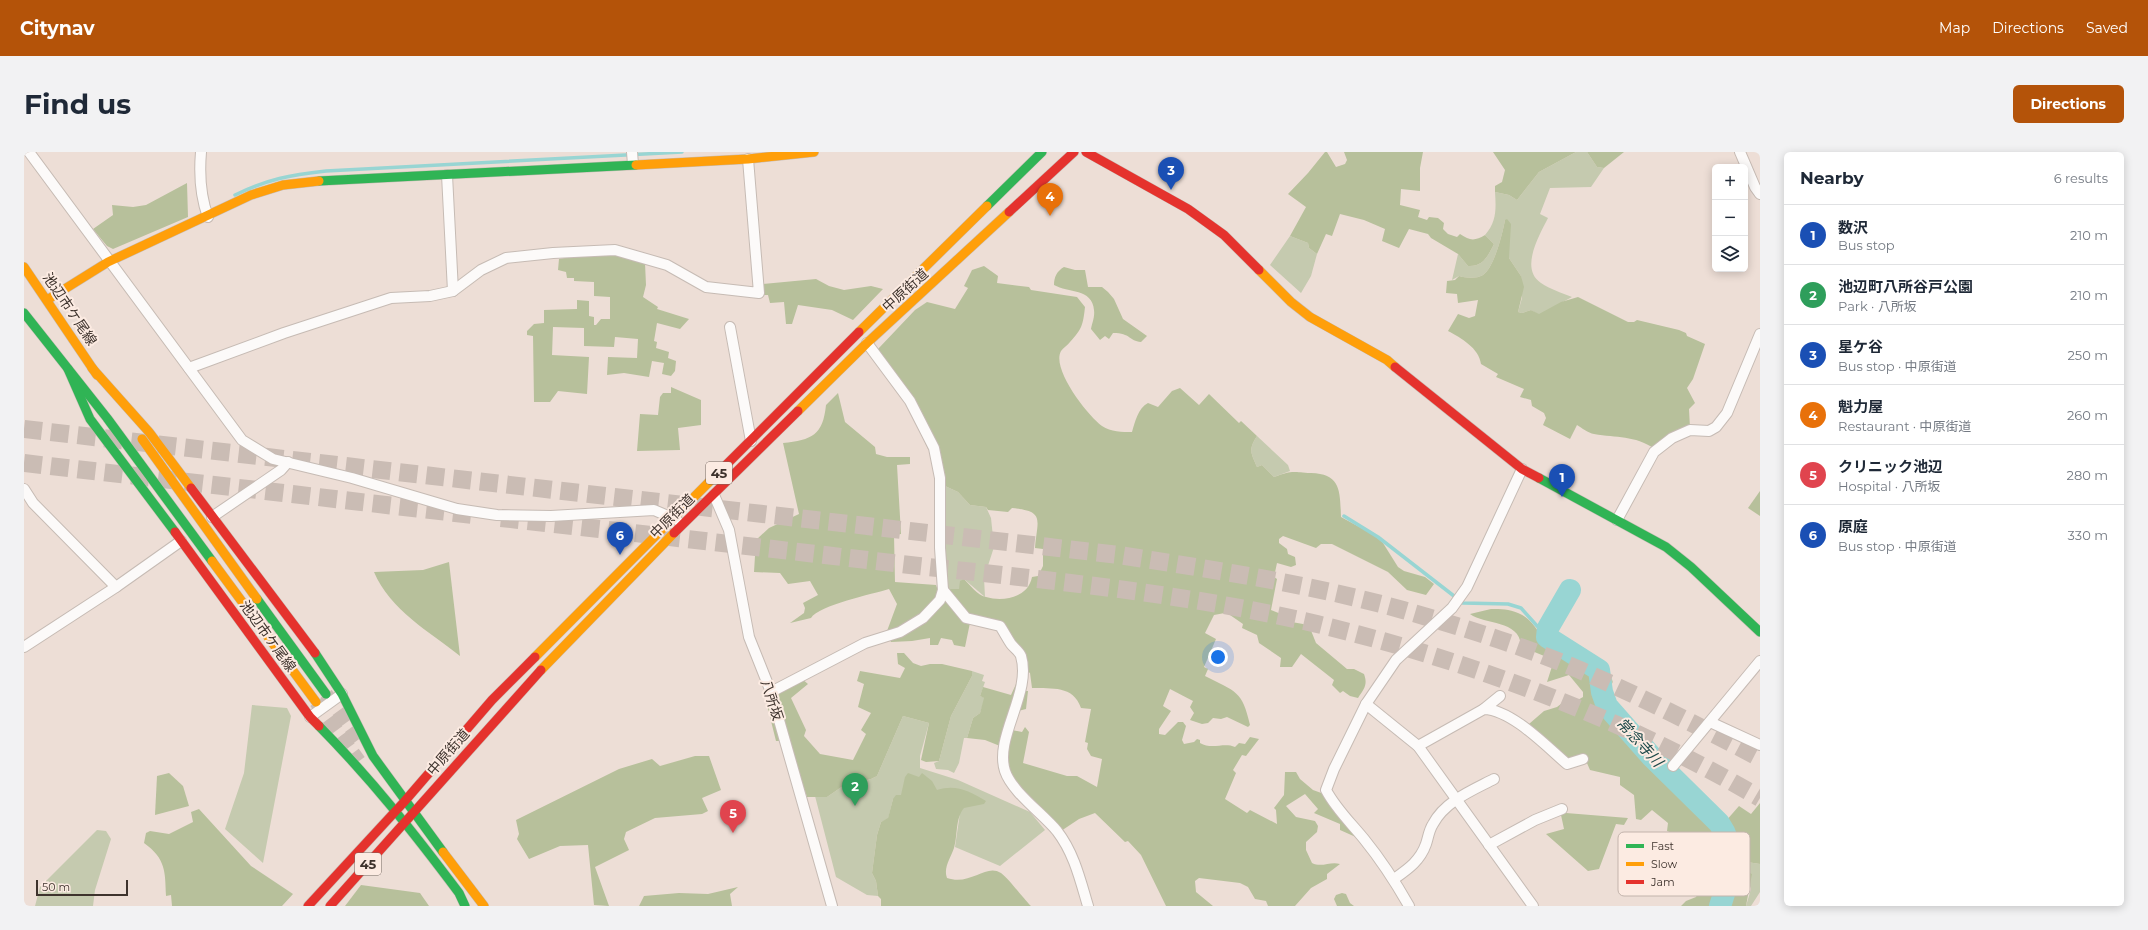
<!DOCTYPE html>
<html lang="en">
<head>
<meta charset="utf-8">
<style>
	:root { --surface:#fff; --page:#f2f2f3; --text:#1f2937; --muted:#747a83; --line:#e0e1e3; --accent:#b45309 }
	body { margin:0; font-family:Montserrat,"Noto Sans JP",sans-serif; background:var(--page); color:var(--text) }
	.controls { position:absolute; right:12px; top:12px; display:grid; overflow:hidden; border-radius:6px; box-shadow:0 2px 10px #0003 }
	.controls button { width:36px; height:36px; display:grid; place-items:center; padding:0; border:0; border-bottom:1px solid var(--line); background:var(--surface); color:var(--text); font:20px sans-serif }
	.scale { position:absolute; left:12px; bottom:10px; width:92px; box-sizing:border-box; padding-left:4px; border:2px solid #3e332d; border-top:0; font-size:11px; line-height:14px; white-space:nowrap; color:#3e332d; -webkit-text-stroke:3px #fcebe2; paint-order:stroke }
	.you { position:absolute; left:1194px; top:505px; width:14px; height:14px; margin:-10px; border:3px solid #fff; border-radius:50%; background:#1a73e8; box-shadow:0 0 0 6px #1a73e833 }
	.badge { display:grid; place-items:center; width:26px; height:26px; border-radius:50%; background:var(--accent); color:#fff; font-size:13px; font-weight:700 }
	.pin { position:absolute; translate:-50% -33px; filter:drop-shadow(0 1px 2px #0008) }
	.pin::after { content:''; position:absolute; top:21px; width:14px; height:12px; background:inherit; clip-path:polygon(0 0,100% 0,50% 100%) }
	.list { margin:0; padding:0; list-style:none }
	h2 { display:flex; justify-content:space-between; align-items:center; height:52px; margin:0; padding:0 16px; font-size:17px }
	h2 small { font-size:13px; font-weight:400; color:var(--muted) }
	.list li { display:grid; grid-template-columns:26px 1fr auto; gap:12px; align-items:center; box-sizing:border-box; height:60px; padding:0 16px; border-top:1px solid var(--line) }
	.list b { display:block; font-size:15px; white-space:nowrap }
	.list p { margin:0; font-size:13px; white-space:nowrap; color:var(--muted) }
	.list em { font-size:13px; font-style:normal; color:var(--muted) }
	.icon { flex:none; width:22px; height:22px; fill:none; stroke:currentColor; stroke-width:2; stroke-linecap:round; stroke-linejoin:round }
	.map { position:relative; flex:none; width:1736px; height:754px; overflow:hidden; border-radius:6px }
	header { display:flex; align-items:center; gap:24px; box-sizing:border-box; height:56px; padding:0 20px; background:var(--accent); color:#fff }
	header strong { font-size:19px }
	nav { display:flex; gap:22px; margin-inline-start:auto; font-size:14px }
	.intro { display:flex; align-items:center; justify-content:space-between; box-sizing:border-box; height:96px; padding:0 24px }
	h1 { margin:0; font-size:28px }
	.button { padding:10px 18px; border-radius:6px; background:var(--accent); color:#fff; font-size:14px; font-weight:700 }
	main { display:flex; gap:24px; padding:0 24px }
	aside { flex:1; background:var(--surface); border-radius:6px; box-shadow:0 2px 10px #0003 }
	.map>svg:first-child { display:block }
	.green { fill:#c5caaf }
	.forest { fill:#b7c09b }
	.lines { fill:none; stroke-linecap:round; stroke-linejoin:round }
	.stream { stroke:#98d5d3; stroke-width:3.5 }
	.river { stroke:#98d5d3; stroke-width:22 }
	.secondary-tunnel { stroke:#cabcb4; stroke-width:14; stroke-dasharray:14 7; stroke-linecap:butt }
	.highway-tunnel { stroke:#cabcb4; stroke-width:18; stroke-dasharray:18 9; stroke-linecap:butt }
	.street-casing { stroke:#c6bbb4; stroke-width:12 }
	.fast-casing { stroke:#c6bbb4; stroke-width:10 }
	.slow-casing { stroke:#c6bbb4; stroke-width:10 }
	.jam-casing { stroke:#c6bbb4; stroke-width:10 }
	.street { stroke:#fcfaf9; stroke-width:10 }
	.fast { stroke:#30b455; stroke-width:9 }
	.slow { stroke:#ff9f0a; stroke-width:9 }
	.jam { stroke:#e5322d; stroke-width:9 }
	.labels { text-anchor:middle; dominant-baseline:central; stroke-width:4; stroke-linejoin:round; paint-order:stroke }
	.shield { fill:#fcebe2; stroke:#776a63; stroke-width:1 }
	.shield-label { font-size:13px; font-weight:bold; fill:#3e332d }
	.street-label { font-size:14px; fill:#3e332d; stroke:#fcebe2 }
	.water-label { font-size:15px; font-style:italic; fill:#1e4a4a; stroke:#fcebe2 }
	.key { fill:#fcebe2; stroke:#c3b4ac; stroke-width:1 }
	.key-label { font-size:11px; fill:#3e332d }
</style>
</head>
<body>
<header>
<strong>Citynav</strong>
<nav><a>Map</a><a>Directions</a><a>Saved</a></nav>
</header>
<div class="intro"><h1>Find us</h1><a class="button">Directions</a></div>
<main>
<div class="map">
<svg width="1736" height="754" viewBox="0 0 1736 754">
	<rect width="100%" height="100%" fill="#edded6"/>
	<g class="green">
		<path d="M1552 0H1563L1573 15 1580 16 1567 35 1526 36 1516 62 1524 66C1516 82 1495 117 1517 131 1526 137 1538 141 1548 145L1515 163 1507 158 1498 161 1494 160 1498 146 1497 124 1485 106 1481 68C1479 80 1470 116 1459 123 1452 127 1442 126 1435 124L1428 128 1434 102 1444 114C1459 115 1464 104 1470 92L1461 83C1473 70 1472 56 1471 40L1485 43 1493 48 1515 20Z"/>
		<polygon points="1266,84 1284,91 1285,96 1293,102 1287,124 1277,141 1246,113"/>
		<path d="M1233 284 1264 313 1266 319 1250 325 1238 313 1233 315C1227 301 1224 298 1233 284Z"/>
		<polygon points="921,334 934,340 946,353 962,355 967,366 970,395 960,426 961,445 940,427 935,437 924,437 919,406"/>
		<polygon points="1562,500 1585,519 1589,530 1582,542 1578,517"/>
		<polygon points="948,519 960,523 958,529 961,530 956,544 961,546 956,561 949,566 943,586 940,586 935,611 930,621 924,618 912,617 910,611 915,609 927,564 948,524"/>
		<polygon points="228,553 263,556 267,564 239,711 201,677 220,621"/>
		<polygon points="879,564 905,571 896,604 896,616 934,628 1006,660 1021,678 976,714 931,695 936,661 887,653 869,647 864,667 857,670 853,683 848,721 852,729 854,744 843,743 812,725 791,644 803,645 819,634 847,627 853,624"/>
		<polygon points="73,678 82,679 87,687 71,738 69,754 11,754 16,735"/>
		<polygon points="1723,710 1736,712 1736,740 1727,754 1722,754 1727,737 1721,719"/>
	</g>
	<g class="forest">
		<path d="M1301 0H1303L1312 15 1321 12 1323 8 1320 0H1399L1396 16V39L1377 37 1376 53 1396 58 1394 65 1403 68 1405 65 1414 66 1420 71 1419 77 1424 82 1433 85 1436 82C1446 89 1451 89 1461 83L1470 92C1464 104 1459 115 1444 114L1434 102 1407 86 1404 82 1385 77 1375 96 1358 89 1361 77 1340 68 1316 62 1308 84 1302 82 1293 102 1285 96 1284 91 1266 84 1282 55 1264 42 1284 21Z"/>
		<polygon points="1469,0 1552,0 1515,20 1493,48 1485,43 1471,40 1471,34 1478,30 1481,18"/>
		<polygon points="1563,0 1600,0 1580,16 1573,15"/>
		<polygon points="163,31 164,65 89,97 83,94 69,77 89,63 88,53 109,55 122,53"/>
		<path d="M1483 67 1487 72 1485 106 1497 124 1500 135 1494 160 1498 161 1507 158 1515 162 1537 150 1554 145 1604 170H1610L1613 168 1655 178 1662 181 1663 184 1681 192 1669 227 1663 236 1671 251 1665 257 1666 276 1631 297C1610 283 1593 286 1570 282 1564 281 1558 276 1553 273L1546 287 1519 273 1522 266 1520 261 1508 254 1507 248 1496 245 1500 237 1472 225 1474 222 1457 212C1455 196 1437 186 1424 179L1434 162 1445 166 1451 164 1454 148 1434 151 1433 142 1422 141 1423 129 1431 128 1435 124C1442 126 1452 127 1459 123 1470 116 1479 80 1481 68Z"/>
		<polygon points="557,103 594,104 621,111 622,133 619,145 634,155 633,157 665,167 656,177 633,171 630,189 633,190 632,196 645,200 644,206 652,209 651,219 647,224 638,222 640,211 628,209 625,225 600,221 583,223 584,205 613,206 614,187 591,185 590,195 560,194 560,176 529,175 528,203 565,205 563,242 534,239 526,250 510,250 509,184 503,183 503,179 510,172 520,171 520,158 553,157 553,148 565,149 565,164 570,165 570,173 572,173 577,167 586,167 586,145 570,144 570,130 550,129 550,126 543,126 542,120 534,118 535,107"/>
		<path d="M960 114 974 124 973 131 1005 135 1007 138 1053 145 1061 155C1059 173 1058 177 1046 190 1044 193 1039 196 1037 199 1027 217 1064 264 1078 274 1087 280 1098 280 1108 280 1111 270 1114 256 1124 251L1134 255 1148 239 1156 236 1175 253 1185 242 1215 271 1217 269 1233 284C1224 298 1227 301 1233 315L1238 313 1250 325C1269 318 1267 320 1287 321 1317 322 1316 339 1317 365L1350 383 1359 391 1374 415 1380 419 1401 425 1410 432 1402 443 1383 438 1364 420 1308 392H1297L1292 396 1259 384 1255 387V391L1263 397 1264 402 1271 405 1272 413 1267 415 1253 411 1250 425 1253 427 1247 458 1257 462 1262 469 1279 472 1286 476 1292 491 1323 517H1330L1340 522C1344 533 1340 537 1334 546L1326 544 1319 539 1316 541 1308 533 1310 528 1277 502 1268 515H1256L1257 506 1235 491 1233 483 1218 476 1219 472 1206 463V460L1190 463 1181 481 1192 487 1180 515 1184 517 1181 524C1212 540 1218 538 1226 573L1224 575 1203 565 1197 567 1189 566 1184 571 1178 572 1166 568 1170 561 1166 555 1169 549 1146 537 1139 554 1147 559 1135 577V582L1141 583 1154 570H1159L1162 574 1158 588 1160 592 1170 590 1173 587 1176 588V591C1188 598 1200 590 1211 595L1215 591 1221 592 1226 585 1235 587 1222 604 1218 603 1209 618 1212 621 1201 647 1223 661 1226 658 1253 672 1252 658 1250 656 1260 643 1261 620H1272L1276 627 1289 638 1300 642 1334 686 1316 678V672L1290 661 1294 657 1281 642 1262 654 1272 665 1291 669 1294 674 1293 680 1282 690V698L1288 711C1298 716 1306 709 1316 712L1303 722V727L1287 736 1271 754H1244L1242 749 1231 747 1224 735 1216 731 1175 726 1171 729 1172 740 1189 754H1142L1117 703 1104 689 1101 690 1071 661 1055 667 1037 679 994 634 981 610 988 578 998 580 1001 575 1005 580 999 611 1043 624H1053L1073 635 1078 607 1067 604 1063 597 1064 591 1061 590 1067 557 1057 556C1049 533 1028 537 1008 536L1006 521 999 516 977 474 947 466 941 495 930 493 928 488 917 486 914 493H906V486L888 489 867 490 863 479 873 452 865 437C849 442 795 453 787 466L766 471 780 461 781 456 779 451 794 443 786 429 764 432 756 421 730 420 732 388 745 376 775 362 759 291C788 288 799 283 802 253L814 241 821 270 851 295 852 302 863 305H886V312L873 313 877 382 870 383 871 430 912 433 915 441 924 437H935L936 429 940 427C946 433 953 443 962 445 979 450 1004 446 1008 425L1014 424 1019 414V397L1011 396C1013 368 1022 359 988 356L984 360 964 358 962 355 946 353 934 340 921 334 913 295 904 297 881 248 886 242 854 197 891 158 903 150 931 157 944 136 940 134 948 118Z"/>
		<path d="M1040 115 1051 118H1061L1064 135H1078L1084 140 1090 147 1099 167 1123 184 1117 190C1105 189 1107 181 1089 181L1085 187 1081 184 1076 188 1067 177C1068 171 1071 165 1070 158 1068 136 1044 141 1030 133 1030 125 1033 119 1040 115Z"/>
		<polygon points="792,127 805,134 820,138 847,134 859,137 829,168 808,158 774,153 768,172 762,172 760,150 746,151 744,143 739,143 739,132"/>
		<polygon points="647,235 677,248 677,273 654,276 656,298 613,299 616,262 634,263 636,245 639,241 647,241"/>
		<polygon points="1736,339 1736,364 1724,356"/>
		<path d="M425 410 436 504C406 480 366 458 350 420L399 418Z"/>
		<path d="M1467 457C1477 457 1485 457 1494 461 1510 467 1516 486 1528 496 1542 506 1559 507 1570 521 1576 530 1576 548 1582 559L1647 627 1652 621 1701 670 1715 654 1727 662 1736 651V712L1723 710 1721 719 1728 722 1722 754H1657L1662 749 1672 745 1674 741 1659 721 1663 695 1661 686 1643 679 1644 671 1628 658 1617 668 1612 667 1610 643 1596 633V625L1566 618 1559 602 1543 609 1512 582 1505 572 1520 559 1533 555 1542 548 1552 549 1559 545V540L1545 523 1523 530 1530 508 1508 499V493H1497C1495 468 1461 473 1446 462Z"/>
		<polygon points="873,501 880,501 889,511 897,514 906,512 918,512 948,519 948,524 927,564 915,609 902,610 897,608 905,571 879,564 853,624 847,627 819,634 803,645 783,645 764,589 752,589 742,549 753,539 778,527 784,532 767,546 782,578 780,584 796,602 829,608 842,582 837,578 847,561 834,555 840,532 833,529 836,519 876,526 881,516 874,512"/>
		<polygon points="992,532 999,534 1001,539 1004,539 1002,557 994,559 976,594 961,588 943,586 949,566 956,561 960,546 956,544 959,535 987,543"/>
		<polygon points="671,604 685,604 697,638 678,646 684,659 678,662 631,666 602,680 600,687 605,698 571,715 585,754 570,753 564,693 536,694 505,707 493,687 495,682 492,668 595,617 628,607 636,614"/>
		<polygon points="145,621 159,634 165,654 131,663 133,624"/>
		<path d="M884 621 895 625 898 621 908 629 913 638C932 632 945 639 962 649L960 652 940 656C931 667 934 683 930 696 927 705 919 716 923 726 947 734 962 711 977 721 985 727 999 746 1007 754H857V747L854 744 852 729 848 721 853 683 857 670 864 666 869 647 872 643H877L881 625Z"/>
		<path d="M175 657 227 714 269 742 258 754H148L147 743 142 744C141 719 142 707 120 691L122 681 126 679 145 682 169 670 167 660Z"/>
		<polygon points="1542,661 1604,666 1600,673 1592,672 1575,717 1564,719 1522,682 1540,677 1537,663"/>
		<polygon points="337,733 396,741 405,754 321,754"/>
		<polygon points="714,735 706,742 708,754 615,754 620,744 655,741 684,742"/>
		<polygon points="1318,741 1322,742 1326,751 1330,754 1313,754 1310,747 1312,743"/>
	</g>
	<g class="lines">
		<g class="stream">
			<path d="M211 43C244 27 266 23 302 19L658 0"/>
			<polyline points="1320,364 1354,385 1439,451 1484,452 1497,456 1523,485"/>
		</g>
		<path class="river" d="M1546 438 1524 476 1523 485 1575 518 1578 540 1583 554 1628 605 1695 671C1714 698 1706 726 1696 754"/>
		<g class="secondary-tunnel">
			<polyline points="302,542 337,590"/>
			<polyline points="292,550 335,609"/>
		</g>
		<g class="highway-tunnel">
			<path d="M0 277 1095 403C1191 418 1286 432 1379 458 1438 475 1499 494 1556 518 1617 545 1677 575 1736 606"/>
			<polyline points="0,311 449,363"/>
			<path d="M477 366C613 381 749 397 886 413 1022 428 1160 441 1293 472 1447 509 1599 566 1736 646"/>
		</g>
		<defs>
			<g id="street">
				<polyline points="5,0 218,288 249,307 328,326 433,357 473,363 527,364 630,358 653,368"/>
				<path d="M177 0C175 23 176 43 184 65"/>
				<polyline points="608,0 609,12"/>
				<polyline points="1716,0 1731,35 1736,42"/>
				<polyline points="423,23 429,139"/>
				<polyline points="706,175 727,289"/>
				<polyline points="165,216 260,181 367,146 406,144 429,139 457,118 482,106 529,101 591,98 643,113 682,135 735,141 724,7"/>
				<polyline points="0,337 9,351 92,435"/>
				<polyline points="690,343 705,378 725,485 747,540 808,754"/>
				<polyline points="188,365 257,318 264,310"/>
				<polyline points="1593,368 1630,300 1648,286 1666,278 1685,279 1692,275 1703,261 1736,182"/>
				<path d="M919 438 942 466 976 474C980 480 983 486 987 492 990 496 995 499 997 504 1008 541 970 585 981 619 988 640 1018 661 1033 679 1050 701 1056 727 1064 754"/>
				<polyline points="0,495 92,435 157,389"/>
				<polyline points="747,540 841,491 876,480 899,466 916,448 919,438 916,396 916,326 910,296 886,249 843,191"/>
				<polyline points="1342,552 1394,594 1509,754"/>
				<polyline points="1460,557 1476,544"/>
				<polyline points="286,565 318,542"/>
				<polyline points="1686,570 1736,593"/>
				<path d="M1394 594 1460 557C1488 558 1522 594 1543 612L1559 607"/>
				<polyline points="1649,614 1736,509"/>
				<polyline points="1465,693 1511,668 1538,657"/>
				<path d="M1370 727C1384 717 1396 709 1402 692 1404 686 1405 678 1409 672 1421 649 1449 638 1470 627"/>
				<path d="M1385 754C1372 731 1357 708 1340 687 1327 671 1312 657 1302 638L1310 617 1342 552 1372 508 1428 456 1443 435 1498 317"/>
			</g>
			<g id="fast">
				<polyline points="295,29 612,13"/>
				<polyline points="963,54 1018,0"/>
				<polyline points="0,161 83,266 188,409"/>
				<polyline points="44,217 66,267 151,380"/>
				<polyline points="1515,326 1642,395 1667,415 1736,480"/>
				<polyline points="233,447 302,542"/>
				<polyline points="291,501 318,542 349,604 419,700"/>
				<path d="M295 574C348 628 390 681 435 741L441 754"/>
			</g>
			<g id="slow">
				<polyline points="612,13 724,7 790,0"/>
				<polyline points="0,115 73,223"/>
				<polyline points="1235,118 1267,150 1286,165 1363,208 1371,215"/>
				<polyline points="23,148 84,110 227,43 259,33 295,29"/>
				<polyline points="835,180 963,54"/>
				<polyline points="68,216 125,280 167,336"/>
				<polyline points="774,259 843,191 985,60"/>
				<polyline points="118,287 233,447"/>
				<polyline points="188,409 292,550"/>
				<polyline points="511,505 692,323"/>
				<polyline points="517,518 650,381"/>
				<polyline points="419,700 460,754"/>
			</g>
			<g id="jam">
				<polyline points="1062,0 1164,57 1200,83 1235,118"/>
				<polyline points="985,60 1050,0"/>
				<polyline points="1371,215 1498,317 1515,326"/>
				<polyline points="692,323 835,180"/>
				<polyline points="167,336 291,501"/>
				<polyline points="151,380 286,565 295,574"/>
				<polyline points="650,381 774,259"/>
				<polyline points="284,754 380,650 468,548 511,505"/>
				<polyline points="306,754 517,518"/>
			</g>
		</defs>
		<use href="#street" class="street-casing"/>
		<use href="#fast" class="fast-casing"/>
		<use href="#slow" class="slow-casing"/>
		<use href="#jam" class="jam-casing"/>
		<use href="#street" class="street"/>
		<use href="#fast" class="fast"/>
		<use href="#slow" class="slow"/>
		<use href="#jam" class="jam"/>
	</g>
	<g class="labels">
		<g class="shield">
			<rect x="682" y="310" width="26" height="22" rx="3"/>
			<rect x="331" y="701" width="26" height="22" rx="3"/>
		</g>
		<g class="shield-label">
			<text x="695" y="321">45</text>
			<text x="344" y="712">45</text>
		</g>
		<g class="street-label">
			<text transform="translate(881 138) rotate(-42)">中原街道</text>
			<text transform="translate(46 157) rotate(56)">池辺市ケ尾線</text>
			<text transform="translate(648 364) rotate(-45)">中原街道</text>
			<text transform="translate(244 484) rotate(54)">池辺市ケ尾線</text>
			<text transform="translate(748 548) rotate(72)">八所坂</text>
			<text transform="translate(424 600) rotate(-49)">中原街道</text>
		</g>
		<g class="water-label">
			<text transform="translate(1616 590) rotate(48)">常念寺川</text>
		</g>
	</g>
	<rect x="1594" y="680" width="132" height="64" rx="6" class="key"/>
	<rect x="1602" y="692" width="18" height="4" fill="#30b455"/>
	<rect x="1602" y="710" width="18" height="4" fill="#ff9f0a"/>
	<rect x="1602" y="728" width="18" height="4" fill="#e5322d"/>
	<g class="key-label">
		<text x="1627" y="698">Fast</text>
		<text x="1627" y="716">Slow</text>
		<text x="1627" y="734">Jam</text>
	</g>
</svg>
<div class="controls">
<button>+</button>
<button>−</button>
<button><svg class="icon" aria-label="layers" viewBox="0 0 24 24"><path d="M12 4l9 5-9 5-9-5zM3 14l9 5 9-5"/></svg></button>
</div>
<div class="scale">50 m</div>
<div class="you"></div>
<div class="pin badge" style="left:1538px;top:345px;background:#1a4fb4">1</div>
<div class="pin badge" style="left:831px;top:654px;background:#2e9e5b">2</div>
<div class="pin badge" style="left:1147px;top:38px;background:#1a4fb4">3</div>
<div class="pin badge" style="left:1026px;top:64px;background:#e8710a">4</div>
<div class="pin badge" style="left:709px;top:681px;background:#e0444e">5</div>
<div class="pin badge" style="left:596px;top:403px;background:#1a4fb4">6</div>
</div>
<aside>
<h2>Nearby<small>6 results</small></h2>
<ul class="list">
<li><span class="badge" style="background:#1a4fb4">1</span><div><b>数沢</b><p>Bus stop</p></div><em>210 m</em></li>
<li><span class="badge" style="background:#2e9e5b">2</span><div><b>池辺町八所谷戸公園</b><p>Park · 八所坂</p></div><em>210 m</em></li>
<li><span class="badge" style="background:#1a4fb4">3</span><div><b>星ケ谷</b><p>Bus stop · 中原街道</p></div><em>250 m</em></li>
<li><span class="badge" style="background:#e8710a">4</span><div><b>魁力屋</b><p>Restaurant · 中原街道</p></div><em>260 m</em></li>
<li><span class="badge" style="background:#e0444e">5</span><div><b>クリニック池辺</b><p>Hospital · 八所坂</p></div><em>280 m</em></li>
<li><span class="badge" style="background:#1a4fb4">6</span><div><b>原庭</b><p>Bus stop · 中原街道</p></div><em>330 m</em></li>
</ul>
</aside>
</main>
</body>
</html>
